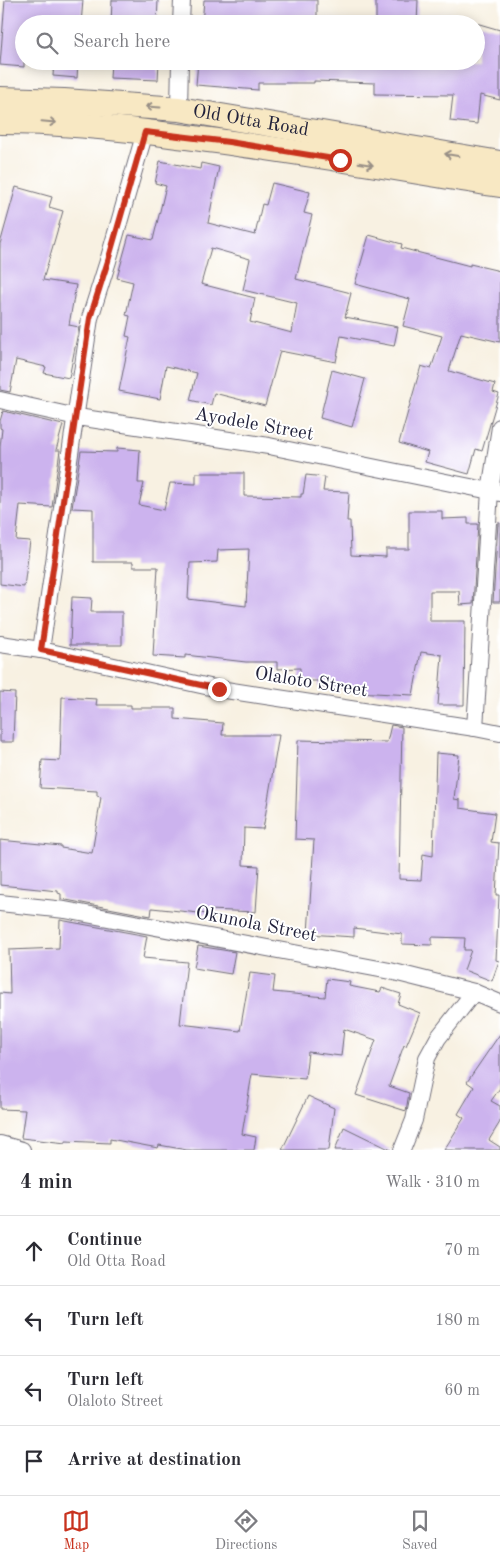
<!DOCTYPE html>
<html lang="en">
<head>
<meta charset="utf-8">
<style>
	:root { --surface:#fff; --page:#f7f7f7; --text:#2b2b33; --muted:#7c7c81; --line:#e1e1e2; --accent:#c8321e }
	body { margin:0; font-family:"Old Standard TT",serif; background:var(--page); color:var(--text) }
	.stop { position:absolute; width:15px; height:15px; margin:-11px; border:4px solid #c8321e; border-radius:50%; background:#fff }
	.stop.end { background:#c8321e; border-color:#fff; box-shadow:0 1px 5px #0008 }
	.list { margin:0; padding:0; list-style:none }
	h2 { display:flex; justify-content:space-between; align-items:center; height:65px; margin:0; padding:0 20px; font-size:21px }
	h2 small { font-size:16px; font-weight:400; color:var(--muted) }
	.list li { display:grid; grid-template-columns:32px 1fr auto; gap:15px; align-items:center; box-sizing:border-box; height:70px; padding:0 20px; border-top:1px solid var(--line) }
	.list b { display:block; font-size:19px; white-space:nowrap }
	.list p { margin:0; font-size:16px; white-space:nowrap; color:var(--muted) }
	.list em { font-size:16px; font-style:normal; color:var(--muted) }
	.icon { flex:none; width:28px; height:28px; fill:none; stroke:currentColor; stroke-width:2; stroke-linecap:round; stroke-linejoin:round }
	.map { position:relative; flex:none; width:500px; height:1150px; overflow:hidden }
	.search { position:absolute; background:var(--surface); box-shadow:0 2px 12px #0003; left:15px; right:15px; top:15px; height:55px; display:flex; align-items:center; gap:12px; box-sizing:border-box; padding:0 18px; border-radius:28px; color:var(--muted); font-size:19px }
	.sheet { height:345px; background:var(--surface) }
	nav { display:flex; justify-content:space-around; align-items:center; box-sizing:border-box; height:70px; border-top:1px solid var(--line); background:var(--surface); font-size:14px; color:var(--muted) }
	nav a { display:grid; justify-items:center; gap:2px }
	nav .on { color:var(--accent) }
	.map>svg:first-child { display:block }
	.building { fill:#ccb3ee; fill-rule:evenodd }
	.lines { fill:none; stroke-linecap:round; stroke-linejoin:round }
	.street-casing { stroke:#6d6a75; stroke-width:18 }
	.secondary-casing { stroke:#6d6a75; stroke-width:26 }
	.street { stroke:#fff; stroke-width:16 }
	.secondary { stroke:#f8e8c3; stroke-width:24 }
	.oneway { stroke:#988f86 }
	.route { stroke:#c8321e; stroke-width:6 }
	.labels { text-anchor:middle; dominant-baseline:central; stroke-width:4; stroke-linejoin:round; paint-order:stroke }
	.street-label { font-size:19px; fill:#22223b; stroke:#fff }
</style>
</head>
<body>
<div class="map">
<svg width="500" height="1150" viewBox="0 0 500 1150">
	<rect width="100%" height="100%" fill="#fff"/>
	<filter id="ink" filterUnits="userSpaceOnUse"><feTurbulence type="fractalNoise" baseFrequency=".02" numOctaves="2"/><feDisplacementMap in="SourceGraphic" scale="10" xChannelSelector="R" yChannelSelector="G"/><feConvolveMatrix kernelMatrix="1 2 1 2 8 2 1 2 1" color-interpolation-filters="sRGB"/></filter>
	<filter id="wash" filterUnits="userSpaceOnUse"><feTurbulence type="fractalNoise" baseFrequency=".0096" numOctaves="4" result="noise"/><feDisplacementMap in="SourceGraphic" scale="20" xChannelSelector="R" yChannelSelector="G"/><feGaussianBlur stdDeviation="1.12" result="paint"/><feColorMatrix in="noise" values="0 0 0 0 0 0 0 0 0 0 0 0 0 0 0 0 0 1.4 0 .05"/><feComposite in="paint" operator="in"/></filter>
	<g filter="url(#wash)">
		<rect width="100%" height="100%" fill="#f8f1e2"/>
		<g id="blocks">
			<g class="building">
				<polygon points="5,0 83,0 81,24 24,24 24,67 0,65"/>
				<polygon points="112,0 158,0 157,24 111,24"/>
				<polygon points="204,0 317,0 317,24 202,24"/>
				<polygon points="376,0 418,0 417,24 376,24"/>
				<polygon points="476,23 500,30 500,100 480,95 477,124 450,121 453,95 375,94 375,83 314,81 314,83 258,83 258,90 196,85 198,61 476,61"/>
				<polygon points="54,61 78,61 77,78 53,76"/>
				<polygon points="111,61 159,61 158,80 110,78"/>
				<path d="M160 161 200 169 201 163 219 167 208 223 255 235 262 204 266 205 272 183 310 192 304 213 312 215 296 279 351 293 345 317 398 327 394 346 341 336 336 362 280 351 265 406 214 393 211 405 190 400 197 373 166 366 160 399 119 391 130 337 126 336 130 316 126 315 133 282 117 278 129 235 153 240 166 186 155 183ZM211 248 250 259 243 290 297 303 292 333 250 322 255 298 201 284Z"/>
				<polygon points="16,187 52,197 49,207 63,211 43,280 76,285 69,325 79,327 69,378 44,373 46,367 16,360 10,392 0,390 0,244"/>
				<polygon points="369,235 402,244 401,248 470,266 470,264 500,271 500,342 461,333 449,371 495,384 493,392 499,394 482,451 476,449 469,474 425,462 428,452 399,443 421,366 431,369 442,336 403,326 410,299 355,284"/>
				<polygon points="332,370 365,379 352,427 320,418"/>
				<polygon points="3,411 63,425 56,450 60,450 52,507 20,505 16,540 30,541 24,587 0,584 0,447 2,429 0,428 0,421"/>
				<path d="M117 448 140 450 138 483H144L139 505 164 510 170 483 196 484V473H244V496L301 497V494H303L306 475 325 477 323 491 349 492 347 521H350L351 555 386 557V549H409V511H442V519L468 518V524H478L473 604 460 605 459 591H430V621H465L464 705H438L442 655 421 652 413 695 355 692V688L319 687V681H300V668L277 669V662H246L185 655V658L153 656 158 567H133V562H93V509L72 508 81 451 117 452ZM249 549 246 606 188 599 190 563 217 562 218 550Z"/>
				<polygon points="498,523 500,523 500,602 493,602"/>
				<polygon points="72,597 92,598 91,612 122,612 122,645 70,645"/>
				<polygon points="0,692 15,693 13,742 0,742"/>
				<polygon points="62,697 97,699 96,705 131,705 131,708 175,708 175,719 223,723 222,735 279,735 263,829 244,828 243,865 259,866 256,912 209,910 208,914 152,908 151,916 61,899 61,894 58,893 58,891 0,885 0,840 61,846 61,848 92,853 101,797 97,796 97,791 40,788 42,760 60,761"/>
				<polygon points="391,725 402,727 399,879 421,880 423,854 433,856 436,753 459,755 454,799 460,800 460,808 495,813 491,842 499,843 496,895 499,895 496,960 499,961 492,981 464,970 471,950 464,950 465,938 432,937 432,945 402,944 402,934 354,928 354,937 308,934 314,840 295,839 298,740 387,742"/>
				<polygon points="60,920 147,936 143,958 187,962 180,1024 240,1031 250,973 275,976 273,992 325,997 327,979 350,982 349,986 380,992 382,988 401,994 398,1004 420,1013 406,1046 404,1045 389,1086 409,1093 406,1111 356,1095 376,1040 344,1029 341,1056 308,1052 305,1079 252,1074 242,1134 256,1137 254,1150 187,1150 159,1145 158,1148 110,1139 110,1143 66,1141 66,1143 21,1138 25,1110 0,1109 0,993 10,994 9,950 59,948"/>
				<polygon points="198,946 235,952 231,974 194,968"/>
				<polygon points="500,1034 500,1088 491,1101 500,1106 500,1122 489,1140 500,1147 500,1150 444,1150 464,1118 458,1114 474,1087 467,1082"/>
				<polygon points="308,1096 334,1108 329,1150 282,1150"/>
				<polygon points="344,1127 391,1150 335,1150"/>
			</g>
		</g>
	</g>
	<g filter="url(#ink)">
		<use href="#blocks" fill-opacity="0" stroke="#6d6a75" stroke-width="1"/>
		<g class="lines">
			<defs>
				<g id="street">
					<polyline points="181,24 182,0"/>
					<polyline points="179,109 180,61"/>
					<polyline points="0,400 77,417 269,446 500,493"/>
					<polyline points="0,644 41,650 219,689 475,728 500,733"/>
					<polyline points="41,650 90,318 108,261 145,132"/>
					<polyline points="475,728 490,491 500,427"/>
					<polyline points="0,903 65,910 390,971 474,992 500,1003"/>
					<polyline points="0,1144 22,1150"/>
					<polyline points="402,1150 414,1120 427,1058 438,1038 474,992"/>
				</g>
				<g id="secondary">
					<path id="s1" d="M0 99 64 101 179 109 500 163"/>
					<path d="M0 122C59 122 119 128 178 136 285 149 393 168 500 185"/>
				</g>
			</defs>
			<use href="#street" class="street-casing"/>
			<use href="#secondary" class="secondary-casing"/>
			<use href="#street" class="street"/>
			<use href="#secondary" class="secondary"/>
		</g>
		<defs><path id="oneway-shaft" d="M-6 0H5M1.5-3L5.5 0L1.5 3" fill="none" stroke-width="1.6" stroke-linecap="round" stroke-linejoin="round" transform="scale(1.25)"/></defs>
		<g class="oneway">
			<use href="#oneway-shaft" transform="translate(153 107) rotate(-176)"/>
			<use href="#oneway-shaft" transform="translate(49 122) rotate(5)"/>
			<use href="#oneway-shaft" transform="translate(452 155) rotate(-170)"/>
			<use href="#oneway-shaft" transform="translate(366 164) rotate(9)"/>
		</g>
	</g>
	<g class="lines" filter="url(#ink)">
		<polyline class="route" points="219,689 41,650 90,318 108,261 145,132 229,142 340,160"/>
	</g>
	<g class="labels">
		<g class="street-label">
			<text stroke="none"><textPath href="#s1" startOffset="252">Old Otta Road</textPath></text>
			<text transform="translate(254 425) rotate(10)">Ayodele Street</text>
			<text transform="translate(311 683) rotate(9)">Olaloto Street</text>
			<text transform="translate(256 925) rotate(11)">Okunola Street</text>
		</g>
	</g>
</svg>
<div class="stop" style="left:340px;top:160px"></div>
<div class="stop end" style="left:219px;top:689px"></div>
<div class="search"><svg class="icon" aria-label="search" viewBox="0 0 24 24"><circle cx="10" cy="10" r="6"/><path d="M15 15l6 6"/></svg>Search here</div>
</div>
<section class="sheet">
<h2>4 min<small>Walk · 310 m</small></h2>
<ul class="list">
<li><svg class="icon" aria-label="ahead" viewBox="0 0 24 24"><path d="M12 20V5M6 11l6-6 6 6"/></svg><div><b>Continue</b><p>Old Otta Road</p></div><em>70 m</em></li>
<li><svg class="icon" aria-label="left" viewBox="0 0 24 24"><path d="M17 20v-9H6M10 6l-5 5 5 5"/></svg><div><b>Turn left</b></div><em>180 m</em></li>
<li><svg class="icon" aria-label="left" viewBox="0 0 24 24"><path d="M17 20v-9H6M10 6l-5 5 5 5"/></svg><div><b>Turn left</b><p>Olaloto Street</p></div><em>60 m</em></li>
<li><svg class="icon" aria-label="arrive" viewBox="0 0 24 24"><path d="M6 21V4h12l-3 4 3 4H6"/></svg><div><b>Arrive at destination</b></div></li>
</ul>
</section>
<nav>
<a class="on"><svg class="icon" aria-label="map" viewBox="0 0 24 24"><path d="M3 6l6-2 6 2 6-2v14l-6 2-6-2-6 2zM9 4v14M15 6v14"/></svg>Map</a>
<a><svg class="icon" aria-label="directions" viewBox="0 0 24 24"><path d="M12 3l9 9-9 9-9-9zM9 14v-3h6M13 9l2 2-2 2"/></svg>Directions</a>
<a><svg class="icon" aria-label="saved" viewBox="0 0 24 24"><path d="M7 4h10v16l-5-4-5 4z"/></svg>Saved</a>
</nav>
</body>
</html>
